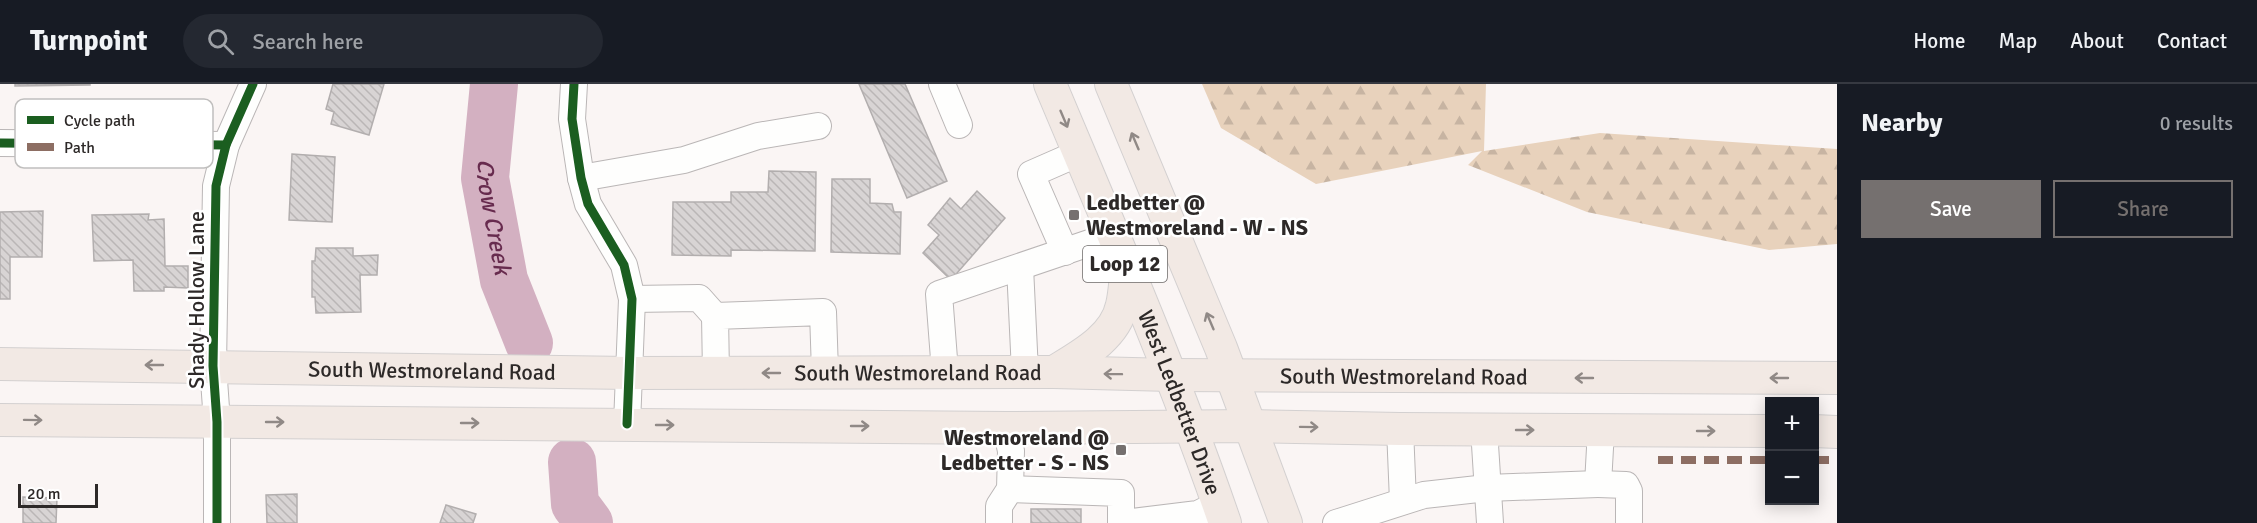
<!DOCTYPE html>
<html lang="en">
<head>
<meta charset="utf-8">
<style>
	:root { --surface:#171b24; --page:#242831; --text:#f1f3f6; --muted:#9ea1a6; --line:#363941; --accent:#75706f }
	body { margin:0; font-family:Signika,sans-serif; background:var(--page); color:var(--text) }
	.controls { position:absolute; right:18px; bottom:18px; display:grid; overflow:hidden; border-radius:0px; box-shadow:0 3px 15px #0003 }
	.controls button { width:54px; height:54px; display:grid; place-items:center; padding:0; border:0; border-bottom:2px solid var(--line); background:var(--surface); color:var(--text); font:30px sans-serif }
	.scale { position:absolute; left:18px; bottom:15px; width:80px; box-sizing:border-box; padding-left:6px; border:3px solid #2d2928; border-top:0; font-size:16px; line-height:21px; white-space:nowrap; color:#2d2928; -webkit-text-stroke:4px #fff; paint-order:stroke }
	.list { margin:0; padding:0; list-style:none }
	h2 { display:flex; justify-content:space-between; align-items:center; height:78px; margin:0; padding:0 24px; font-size:26px }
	h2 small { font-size:20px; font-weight:400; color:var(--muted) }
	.actions { display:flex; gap:12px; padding:18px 24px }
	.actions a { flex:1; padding:14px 0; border:2px solid var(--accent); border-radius:0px; text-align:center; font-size:21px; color:var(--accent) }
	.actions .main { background:var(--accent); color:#fff }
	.icon { flex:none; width:33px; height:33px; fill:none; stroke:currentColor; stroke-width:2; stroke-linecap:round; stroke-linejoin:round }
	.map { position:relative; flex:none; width:1837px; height:439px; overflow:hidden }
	header { display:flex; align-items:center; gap:36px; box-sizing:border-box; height:84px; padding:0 30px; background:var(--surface); border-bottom:2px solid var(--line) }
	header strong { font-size:28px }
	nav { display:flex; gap:33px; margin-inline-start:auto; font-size:21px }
	.search { width:420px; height:54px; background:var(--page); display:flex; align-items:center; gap:15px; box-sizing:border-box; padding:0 21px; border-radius:33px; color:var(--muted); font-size:22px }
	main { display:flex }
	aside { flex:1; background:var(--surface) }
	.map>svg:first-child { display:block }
	.forest { fill:url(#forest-firs) }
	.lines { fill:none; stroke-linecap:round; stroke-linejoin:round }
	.river { stroke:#d3b0c1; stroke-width:48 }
	.building { fill:url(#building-back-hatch); stroke:#b2aeae; stroke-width:1.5 }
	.minor-casing { stroke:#bab6b6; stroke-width:28 }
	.major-casing { stroke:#d3d0d0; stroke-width:34 }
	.minor { stroke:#fefefd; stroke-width:26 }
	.major { stroke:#f2e9e4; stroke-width:32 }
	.quiet { stroke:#8d6e63; stroke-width:8; stroke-dasharray:15 8; stroke-linecap:butt }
	.cycleway-casing { stroke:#fff; stroke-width:13 }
	.cycleway { stroke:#1b5e20; stroke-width:9 }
	.oneway { stroke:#908986 }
	.poi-dot { fill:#75706f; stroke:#fff; stroke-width:2 }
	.labels { text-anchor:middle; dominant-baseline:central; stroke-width:5; stroke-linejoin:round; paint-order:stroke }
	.shield { fill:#fff; stroke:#6c6968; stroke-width:1.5 }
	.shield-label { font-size:21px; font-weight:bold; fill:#2d2928 }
	.poi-label { font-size:22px; font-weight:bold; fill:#2d2928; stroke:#fff; text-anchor:start }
	.street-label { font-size:22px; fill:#2d2928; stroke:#fff }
	.water-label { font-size:24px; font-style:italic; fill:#672b4e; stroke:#fff }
	.key { fill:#fff; stroke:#c0bfbe; stroke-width:1.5 }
	.key-label { font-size:16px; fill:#2d2928 }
</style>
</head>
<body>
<header>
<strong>Turnpoint</strong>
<div class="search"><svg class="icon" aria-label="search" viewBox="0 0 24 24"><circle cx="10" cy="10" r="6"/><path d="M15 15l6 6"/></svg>Search here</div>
<nav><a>Home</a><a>Map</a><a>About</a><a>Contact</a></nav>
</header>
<main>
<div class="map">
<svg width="1837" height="439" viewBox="0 0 1837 439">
	<defs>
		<pattern id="forest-firs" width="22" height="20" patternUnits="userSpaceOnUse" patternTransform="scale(1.5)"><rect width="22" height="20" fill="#e8d2bc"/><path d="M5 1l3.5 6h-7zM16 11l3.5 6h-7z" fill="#c7b4a2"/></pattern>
		<pattern id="building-back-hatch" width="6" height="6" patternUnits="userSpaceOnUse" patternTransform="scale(1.5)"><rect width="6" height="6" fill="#d8d4d4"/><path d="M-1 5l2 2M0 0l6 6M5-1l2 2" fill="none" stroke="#bab6b6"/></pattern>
	</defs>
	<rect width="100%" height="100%" fill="#faf5f4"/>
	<polygon class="forest" points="1202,0 1486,0 1484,67 1600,49 1837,65 1837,160 1769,166 1587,128 1468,81 1482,67 1316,100 1221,44"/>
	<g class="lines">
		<g class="river">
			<path id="s1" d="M494 0 485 94 504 196 529 259"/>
			<polyline points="572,378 575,420 589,439"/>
		</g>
	</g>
	<g class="building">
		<polygon points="15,0 90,0 90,1 15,2"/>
		<polygon points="333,0 384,0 369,51 331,40 334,28 326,25"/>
		<polygon points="859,0 905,0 947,97 907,114"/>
		<polygon points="292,70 335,73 332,138 289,136"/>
		<polygon points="769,87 816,88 815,167 731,166 731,172 672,171 673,118 731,118 731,108 768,108"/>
		<polygon points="832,95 870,95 870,119 892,120 894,128 901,128 900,170 831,168"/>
		<polygon points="977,107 1005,134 951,196 923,169 939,151 928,141 950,114 961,125"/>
		<polygon points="43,127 42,173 10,173 10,215 0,215 0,128"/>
		<polygon points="149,130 148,136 164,135 165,182 188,182 188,204 164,203 164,207 134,207 133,176 94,177 92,131"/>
		<polygon points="316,164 353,164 353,172 378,171 377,191 360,191 361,228 316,229 315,213 312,213 312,177 315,177"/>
		<polygon points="297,410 297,439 267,439 266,411"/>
		<polygon points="23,413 57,414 56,439 23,439"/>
		<polygon points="446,421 476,430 473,439 440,439"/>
		<rect x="1031" y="425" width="50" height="14"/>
	</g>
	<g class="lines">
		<defs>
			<g id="minor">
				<polyline points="574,0 572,35 581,94 588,120 624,181 632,215 627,340"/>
				<polyline points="942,0 959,41"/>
				<polyline points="0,59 226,61"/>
				<polyline points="581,94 684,76 758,52 818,42"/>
				<polyline points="1065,168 1031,90 1079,69"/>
				<polyline points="1020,183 1025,288"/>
				<polyline points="632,215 699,214 715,232"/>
				<polyline points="945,288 939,210 1113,151"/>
				<polyline points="716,289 715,232 823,228 825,288"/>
				<polyline points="1400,345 1403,417"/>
				<polyline points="1484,345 1490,439"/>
				<polyline points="1598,400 1626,401 1629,407 1629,439"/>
				<polyline points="1010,405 1121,409 1121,439"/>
				<polyline points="217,439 217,338 213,282 216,102 226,61 253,0"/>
				<polyline points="999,439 999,422 1010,405 1011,367 1006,344"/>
				<polyline points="1124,439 1198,430 1218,420"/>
				<polyline points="1336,439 1424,411 1487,404 1598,400 1601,346"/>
			</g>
			<g id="major">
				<path id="s2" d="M1050 0C1111 145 1174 290 1225 439"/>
				<polyline points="1111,0 1221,264 1286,439"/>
				<path id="s3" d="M0 280 629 289 1054 288 1171 291 1837 294"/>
				<path d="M1054 288C1080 272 1115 254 1122 221 1125 209 1125 196 1127 184"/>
				<polyline points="0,336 1006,344 1251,342 1400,345 1770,347"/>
				<polyline points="1814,347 1837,348"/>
			</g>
		</defs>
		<use href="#minor" class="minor-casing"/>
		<use href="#major" class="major-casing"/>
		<use href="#minor" class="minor"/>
		<use href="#major" class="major"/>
		<g class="quiet">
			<polyline points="1658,376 1770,376"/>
			<polyline points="1814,376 1837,376"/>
		</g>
		<defs>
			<g id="cycleway">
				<polyline points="574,0 572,35 581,94 588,120 624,181 632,215 627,340"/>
				<polyline points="0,59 226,61"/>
				<polyline points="217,439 217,338 213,282 216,102 226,61 253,0"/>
			</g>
		</defs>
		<use href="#cycleway" class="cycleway-casing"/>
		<use href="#cycleway" class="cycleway"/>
	</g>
	<defs><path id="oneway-shaft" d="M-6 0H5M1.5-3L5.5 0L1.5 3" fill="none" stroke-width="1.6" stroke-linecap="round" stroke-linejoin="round" transform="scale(1.5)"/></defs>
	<g class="oneway">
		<use href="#oneway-shaft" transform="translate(1064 35) rotate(67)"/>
		<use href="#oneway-shaft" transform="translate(1135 57) rotate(-113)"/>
		<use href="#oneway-shaft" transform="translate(1210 237) rotate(-113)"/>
		<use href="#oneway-shaft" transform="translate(154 281) rotate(-180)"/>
		<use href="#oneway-shaft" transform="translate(771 289) rotate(180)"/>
		<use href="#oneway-shaft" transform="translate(1113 290) rotate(-179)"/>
		<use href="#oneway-shaft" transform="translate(1584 294) rotate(-180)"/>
		<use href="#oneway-shaft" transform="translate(1779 294) rotate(-180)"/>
		<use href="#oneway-shaft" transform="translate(33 336) rotate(1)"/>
		<use href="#oneway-shaft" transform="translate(275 338)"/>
		<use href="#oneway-shaft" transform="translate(470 339)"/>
		<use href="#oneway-shaft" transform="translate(665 341)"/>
		<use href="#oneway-shaft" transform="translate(860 342)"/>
		<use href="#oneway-shaft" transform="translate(1309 343) rotate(1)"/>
		<use href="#oneway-shaft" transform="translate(1525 346)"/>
		<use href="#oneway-shaft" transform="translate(1706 347)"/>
	</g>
	<g class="poi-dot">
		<rect x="1068" y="125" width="12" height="12" rx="3"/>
		<rect x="1115" y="360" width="12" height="12" rx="3"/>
	</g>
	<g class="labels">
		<rect class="shield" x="1083" y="162" width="84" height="36" rx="4.5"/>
		<g class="shield-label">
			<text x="1125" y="180">Loop 12</text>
		</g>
		<g class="poi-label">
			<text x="1086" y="118">Ledbetter @<tspan x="1086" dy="25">Westmoreland - W - NS</tspan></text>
			<text x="1109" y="353" text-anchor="end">Westmoreland @<tspan x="1109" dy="25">Ledbetter - S - NS</tspan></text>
		</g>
		<g class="street-label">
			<text transform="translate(196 216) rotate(-90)">Shady Hollow Lane</text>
			<text stroke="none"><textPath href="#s3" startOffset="432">South Westmoreland Road</textPath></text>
			<text stroke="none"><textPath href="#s3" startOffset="918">South Westmoreland Road</textPath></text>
			<text stroke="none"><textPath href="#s3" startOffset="1404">South Westmoreland Road</textPath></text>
			<text stroke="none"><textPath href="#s2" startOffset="344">West Ledbetter Drive</textPath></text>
		</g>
		<g class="water-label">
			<text stroke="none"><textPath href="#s1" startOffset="134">Crow Creek</textPath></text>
		</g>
	</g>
	<rect x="15" y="15" width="198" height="69" rx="9" class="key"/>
	<rect x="27" y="32" width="27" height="8" fill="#1b5e20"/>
	<rect x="27" y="59" width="27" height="8" fill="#8d6e63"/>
	<g class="key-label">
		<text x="64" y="42">Cycle path</text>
		<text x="64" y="69">Path</text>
	</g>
</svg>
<div class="controls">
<button>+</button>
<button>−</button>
</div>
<div class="scale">20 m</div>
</div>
<aside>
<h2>Nearby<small>0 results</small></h2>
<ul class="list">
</ul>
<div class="actions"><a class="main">Save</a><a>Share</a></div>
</aside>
</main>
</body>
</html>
